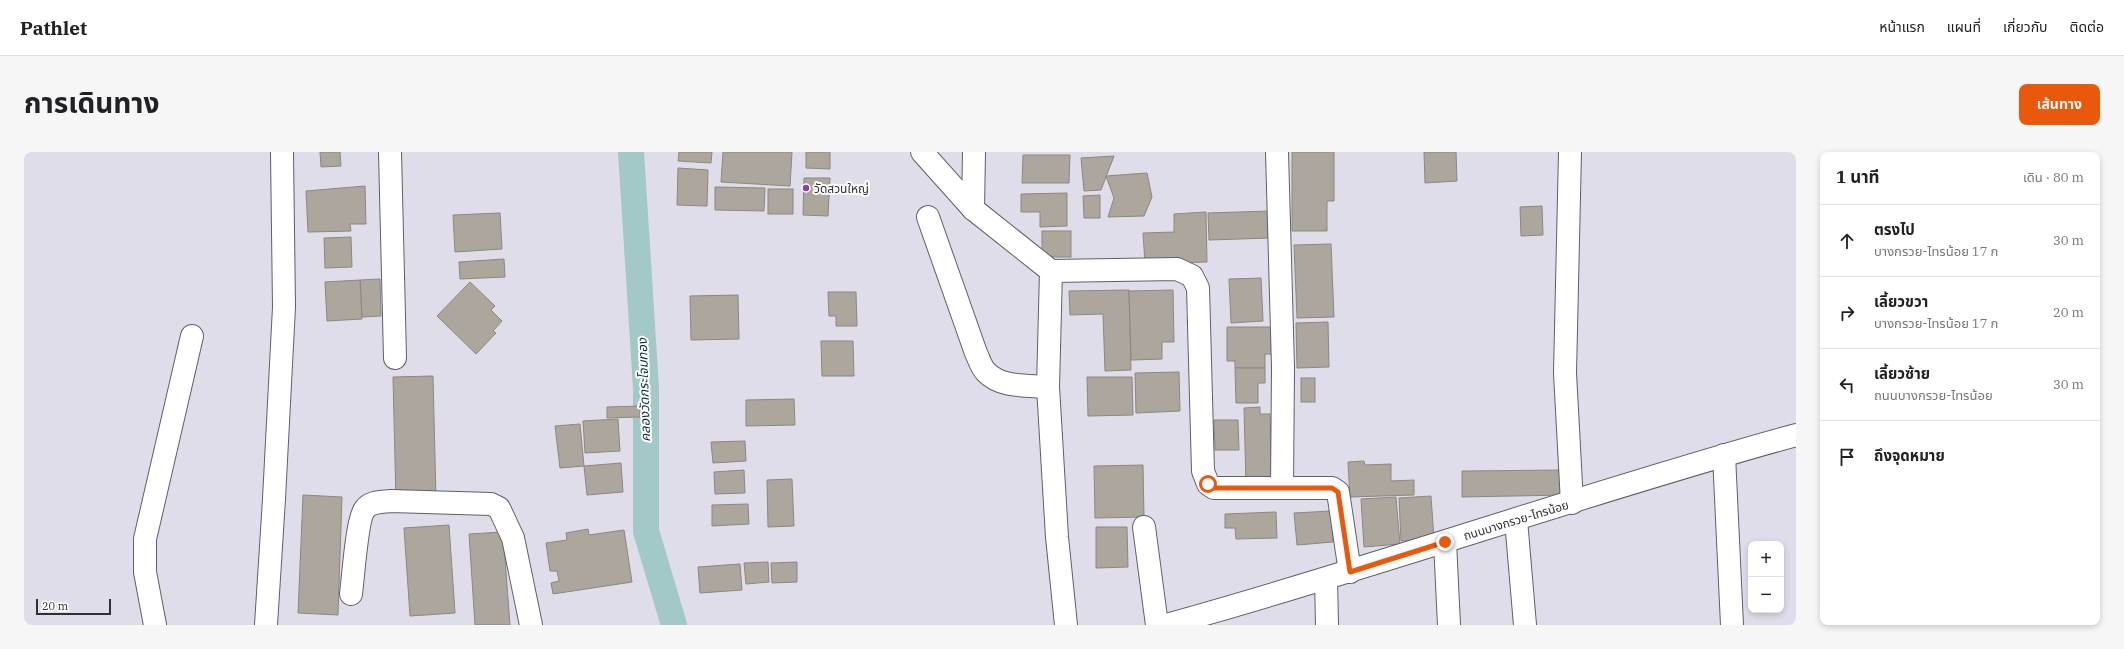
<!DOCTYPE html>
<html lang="th">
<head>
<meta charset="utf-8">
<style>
	:root { --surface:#fff; --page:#f6f6f6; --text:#202124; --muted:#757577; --line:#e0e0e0; --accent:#ea580c }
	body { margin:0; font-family:"IBM Plex Serif","Noto Sans Thai",serif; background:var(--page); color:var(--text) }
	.controls { position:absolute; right:12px; bottom:12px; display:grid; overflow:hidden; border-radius:8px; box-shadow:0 2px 6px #0003 }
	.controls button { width:36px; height:36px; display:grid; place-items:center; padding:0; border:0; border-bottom:1px solid var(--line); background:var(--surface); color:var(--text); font:20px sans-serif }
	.scale { position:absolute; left:12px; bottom:10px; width:75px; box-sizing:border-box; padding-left:4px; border:2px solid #2f2f34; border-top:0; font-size:11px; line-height:14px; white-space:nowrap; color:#2f2f34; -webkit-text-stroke:3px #fff; paint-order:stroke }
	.stop { position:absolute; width:12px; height:12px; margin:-9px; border:3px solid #ea580c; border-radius:50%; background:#fff }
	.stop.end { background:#ea580c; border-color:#fff; box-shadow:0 1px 4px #0008 }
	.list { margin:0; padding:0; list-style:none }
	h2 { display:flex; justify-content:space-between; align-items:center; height:52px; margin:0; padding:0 16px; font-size:17px }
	h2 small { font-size:13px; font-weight:400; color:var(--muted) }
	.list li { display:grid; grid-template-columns:26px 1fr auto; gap:12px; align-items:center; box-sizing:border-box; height:72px; padding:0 16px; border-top:1px solid var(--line) }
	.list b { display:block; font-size:15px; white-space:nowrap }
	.list p { margin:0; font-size:13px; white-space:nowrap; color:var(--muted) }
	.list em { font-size:13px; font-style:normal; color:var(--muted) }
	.icon { flex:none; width:22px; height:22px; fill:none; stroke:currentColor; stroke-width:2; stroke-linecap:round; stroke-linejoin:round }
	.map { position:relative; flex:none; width:1772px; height:473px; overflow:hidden; border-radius:8px }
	header { display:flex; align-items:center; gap:24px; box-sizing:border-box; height:56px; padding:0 20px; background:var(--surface); border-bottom:1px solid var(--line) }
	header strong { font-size:19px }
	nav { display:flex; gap:22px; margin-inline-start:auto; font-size:14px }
	.intro { display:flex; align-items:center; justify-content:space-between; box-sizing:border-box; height:96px; padding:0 24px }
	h1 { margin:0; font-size:28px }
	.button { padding:10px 18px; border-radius:8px; background:var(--accent); color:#fff; font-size:14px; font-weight:700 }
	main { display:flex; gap:24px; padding:0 24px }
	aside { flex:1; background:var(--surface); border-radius:8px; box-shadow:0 2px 6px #0003 }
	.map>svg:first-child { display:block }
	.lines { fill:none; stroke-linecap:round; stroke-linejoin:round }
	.canal { stroke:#a2c8c8; stroke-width:26 }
	.building { fill:#ada69d; stroke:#8e877e }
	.minor-casing { stroke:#605f69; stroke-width:24 }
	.major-casing { stroke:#605f69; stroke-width:24 }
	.minor { stroke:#fff; stroke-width:22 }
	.major { stroke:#fff; stroke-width:22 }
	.route { stroke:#ea580c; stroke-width:5 }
	.poi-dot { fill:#8f3baa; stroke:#fff; stroke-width:1.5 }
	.labels { text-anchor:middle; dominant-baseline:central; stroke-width:4; stroke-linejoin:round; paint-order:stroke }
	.poi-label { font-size:12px; fill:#2f2f34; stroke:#fff; text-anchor:start }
	.street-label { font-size:12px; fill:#2f2f34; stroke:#fff }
	.water-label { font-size:13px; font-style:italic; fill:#093131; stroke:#fff }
</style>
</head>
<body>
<header>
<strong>Pathlet</strong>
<nav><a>หน้าแรก</a><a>แผนที่</a><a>เกี่ยวกับ</a><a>ติดต่อ</a></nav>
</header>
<div class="intro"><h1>การเดินทาง</h1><a class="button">เส้นทาง</a></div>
<main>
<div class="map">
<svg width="1772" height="473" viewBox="0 0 1772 473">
	<rect width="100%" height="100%" fill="#dedde9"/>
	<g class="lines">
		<polyline class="canal" points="607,0 622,236 622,379 650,473"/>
	</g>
	<g class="building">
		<polygon points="296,0 316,0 317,14 297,15"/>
		<polygon points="655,0 688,0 687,11 654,9"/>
		<polygon points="699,0 768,0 766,34 697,30"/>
		<polygon points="782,0 806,0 806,17 782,16"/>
		<polygon points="1268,0 1310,0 1310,49 1303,49 1303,79 1268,79"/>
		<polygon points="1400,0 1432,0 1433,29 1401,31"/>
		<polygon points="999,3 1046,3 1045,31 998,31"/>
		<polygon points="1090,4 1077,38 1060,39 1057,6"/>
		<polygon points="654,16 684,18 683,54 653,53"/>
		<polygon points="1123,21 1128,45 1120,64 1084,65 1090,46 1082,24"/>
		<polygon points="780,26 806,26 804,64 779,63"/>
		<polygon points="341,34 342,72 326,72 327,79 284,80 282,39"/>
		<polygon points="691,35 741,36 740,59 691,58"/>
		<rect x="744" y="37" width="25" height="25"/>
		<polygon points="1043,41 1043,74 1016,75 1016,60 997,60 997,42"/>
		<polygon points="1076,43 1076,66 1060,66 1059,44"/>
		<polygon points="1518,54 1519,83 1497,84 1496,55"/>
		<polygon points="1246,59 1247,86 1185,88 1184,61"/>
		<polygon points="1182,60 1183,110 1121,112 1119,81 1150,80 1150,62"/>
		<polygon points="476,61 478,97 431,100 429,63"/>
		<rect x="1018" y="79" width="29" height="26"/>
		<polygon points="327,85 328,115 301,116 300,86"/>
		<polygon points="1307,92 1310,165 1273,166 1270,93"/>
		<polygon points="480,107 481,125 436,127 435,110"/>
		<polygon points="1237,126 1239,169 1207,171 1205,127"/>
		<polygon points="356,127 357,164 338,165 336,128"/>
		<polygon points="336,128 338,167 303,169 301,130"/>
		<polygon points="446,130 471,154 467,158 478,169 469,179 472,181 452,202 413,164"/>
		<polygon points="1105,138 1107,218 1081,219 1079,162 1046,163 1045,139"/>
		<polygon points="1149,138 1150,190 1138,190 1138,207 1107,208 1105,139"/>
		<polygon points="804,140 832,140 833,174 812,174 812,164 805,164"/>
		<polygon points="714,143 715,187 667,188 666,144"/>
		<polygon points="1304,170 1305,215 1273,216 1272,171"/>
		<polygon points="1203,175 1251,175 1251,202 1241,202 1241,216 1211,216 1211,209 1203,209"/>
		<polygon points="797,189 829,189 830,224 798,224"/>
		<polygon points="1211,216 1241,216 1241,231 1234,231 1234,251 1212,251"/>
		<polygon points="1155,220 1156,259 1112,261 1111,221"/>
		<polygon points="409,224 412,348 372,349 369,225"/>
		<polygon points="1063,225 1108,225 1109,263 1064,264"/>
		<rect x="1277" y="226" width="14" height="24"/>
		<polygon points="770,247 771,273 722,274 722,248"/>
		<polygon points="616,254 616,265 583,266 583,255"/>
		<polygon points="1236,255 1236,262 1246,262 1248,331 1222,332 1220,256"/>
		<polygon points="594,267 596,299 561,301 559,269"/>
		<polygon points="1190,268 1214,268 1215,298 1191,298"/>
		<polygon points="556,272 560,314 536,316 531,274"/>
		<polygon points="721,289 722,309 689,311 687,290"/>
		<polygon points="1340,309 1341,313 1367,312 1367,329 1390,328 1390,343 1326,345 1324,310"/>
		<polygon points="597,311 599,340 563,343 560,314"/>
		<polygon points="1119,313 1120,365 1071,366 1070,314"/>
		<polygon points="720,318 721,341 691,342 690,320"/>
		<polygon points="1541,318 1542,343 1438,345 1438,319"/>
		<polygon points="768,327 770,374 744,375 743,328"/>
		<polygon points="279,343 318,345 314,463 274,461"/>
		<polygon points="1407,344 1410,387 1377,389 1375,346"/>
		<polygon points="1372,345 1376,392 1340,395 1337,347"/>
		<polygon points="724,352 725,372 688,374 688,353"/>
		<polygon points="1307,359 1309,390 1273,393 1270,361"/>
		<polygon points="1252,360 1253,386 1212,387 1211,376 1201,376 1201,362"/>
		<polygon points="425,373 431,461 386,464 380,376"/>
		<polygon points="1072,375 1103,375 1104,415 1072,416"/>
		<polygon points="564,377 565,383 600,378 608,430 529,442 527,431 535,429 533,419 526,419 522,391 543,388 542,381"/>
		<polygon points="479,380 486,473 451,473 445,382"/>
		<polygon points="744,410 745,430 722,432 720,411"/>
		<polygon points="773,410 773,430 748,431 747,411"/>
		<polygon points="716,412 718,438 676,441 674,415"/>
	</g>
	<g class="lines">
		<defs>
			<g id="minor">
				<polyline points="366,0 371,206"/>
				<polyline points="898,0 949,57 1027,119 1153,117 1168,124 1174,136 1179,319 1184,332 1190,336 1308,336 1314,340 1326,420"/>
				<polyline points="1253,0 1259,215 1258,336"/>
				<polyline points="1546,0 1541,221 1548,351"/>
				<polyline points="949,57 950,0"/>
				<path d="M904 65 952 201C955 207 957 215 962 220 977 236 1003 233 1024 235"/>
				<polyline points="1027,119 1024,235 1033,385 1042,473"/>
				<polyline points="1700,303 1708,473"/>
				<polyline points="1492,368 1501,473"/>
				<polyline points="1120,375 1133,473"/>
				<polyline points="1421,390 1425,473"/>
				<polyline points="1302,427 1303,473"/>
				<path d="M327 442C329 427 333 366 341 357 347 349 358 350 367 349L467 352 475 356 489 386 507 473"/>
				<polyline points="131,473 121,420 121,387 168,184"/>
				<polyline points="242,473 250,347 260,155 258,0"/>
			</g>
			<path id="major" d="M1142 473C1353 415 1561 341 1772 283"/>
		</defs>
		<use href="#minor" class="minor-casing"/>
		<use href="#major" class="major-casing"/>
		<use href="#minor" class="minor"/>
		<use href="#major" class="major"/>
	</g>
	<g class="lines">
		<polyline class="route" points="1184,332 1190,336 1308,336 1314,340 1326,420 1421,390"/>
	</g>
	<circle class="poi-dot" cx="782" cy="36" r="4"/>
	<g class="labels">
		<g class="poi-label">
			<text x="790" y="36">วัดสวนใหญ่</text>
		</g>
		<g class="street-label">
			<text transform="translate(1492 368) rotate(-17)">ถนนบางกรวย-ไทรน้อย</text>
		</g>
		<g class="water-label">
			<text transform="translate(620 238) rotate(-92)">คลองวัดกระโจมทอง</text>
		</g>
	</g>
</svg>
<div class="controls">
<button>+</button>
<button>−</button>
</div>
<div class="scale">20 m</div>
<div class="stop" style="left:1184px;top:332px"></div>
<div class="stop end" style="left:1421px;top:390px"></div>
</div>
<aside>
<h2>1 นาที<small>เดิน · 80 m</small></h2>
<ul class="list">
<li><svg class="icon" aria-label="ahead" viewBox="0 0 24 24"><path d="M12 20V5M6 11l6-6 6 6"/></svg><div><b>ตรงไป</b><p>บางกรวย-ไทรน้อย 17 ก</p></div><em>30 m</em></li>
<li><svg class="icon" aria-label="right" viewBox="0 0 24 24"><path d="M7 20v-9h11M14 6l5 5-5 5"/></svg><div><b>เลี้ยวขวา</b><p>บางกรวย-ไทรน้อย 17 ก</p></div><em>20 m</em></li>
<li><svg class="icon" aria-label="left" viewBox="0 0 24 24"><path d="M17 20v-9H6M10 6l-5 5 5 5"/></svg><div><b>เลี้ยวซ้าย</b><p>ถนนบางกรวย-ไทรน้อย</p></div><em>30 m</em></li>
<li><svg class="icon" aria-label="arrive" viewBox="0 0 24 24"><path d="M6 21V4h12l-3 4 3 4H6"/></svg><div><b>ถึงจุดหมาย</b></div></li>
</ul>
</aside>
</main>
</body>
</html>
